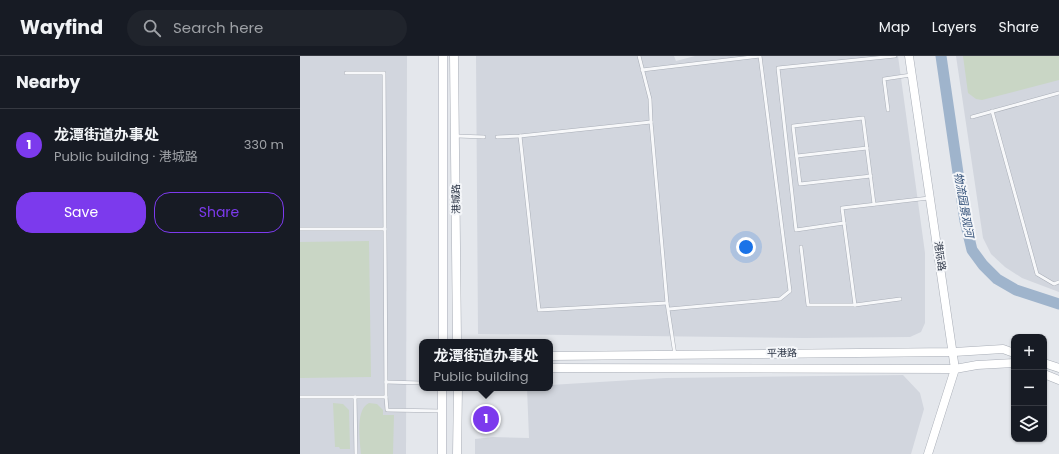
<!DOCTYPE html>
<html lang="en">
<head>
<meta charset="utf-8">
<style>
	:root { --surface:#171b24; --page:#20242c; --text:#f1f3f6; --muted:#9ea1a6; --line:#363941; --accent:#7c3aed }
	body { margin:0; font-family:Poppins,"Noto Sans SC",sans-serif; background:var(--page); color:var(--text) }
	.controls { position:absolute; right:12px; bottom:12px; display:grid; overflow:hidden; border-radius:8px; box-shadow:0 1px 3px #0004 }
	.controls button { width:36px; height:36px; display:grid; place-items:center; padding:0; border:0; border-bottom:1px solid var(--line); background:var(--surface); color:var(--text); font:20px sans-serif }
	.you { position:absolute; left:446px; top:191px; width:14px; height:14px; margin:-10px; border:3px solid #fff; border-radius:50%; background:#1a73e8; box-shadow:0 0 0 6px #1a73e833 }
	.badge { display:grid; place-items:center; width:26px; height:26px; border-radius:50%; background:var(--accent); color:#fff; font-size:13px; font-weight:700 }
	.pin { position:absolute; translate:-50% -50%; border:2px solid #fff; box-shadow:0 1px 4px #0006 }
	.popup { position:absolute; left:119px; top:283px; width:134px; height:52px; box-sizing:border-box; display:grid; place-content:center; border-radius:8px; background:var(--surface); filter:drop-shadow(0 1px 3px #0005); font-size:13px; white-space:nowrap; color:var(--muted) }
	.popup b { font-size:15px; color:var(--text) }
	.popup::after { content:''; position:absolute; left:50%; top:100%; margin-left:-8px; border:8px solid transparent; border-top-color:var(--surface) }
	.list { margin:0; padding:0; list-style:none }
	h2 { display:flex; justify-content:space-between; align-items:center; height:52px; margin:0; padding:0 16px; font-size:17px }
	h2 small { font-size:13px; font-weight:400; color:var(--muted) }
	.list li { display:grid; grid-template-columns:26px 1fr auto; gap:12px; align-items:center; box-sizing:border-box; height:72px; padding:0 16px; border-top:1px solid var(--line) }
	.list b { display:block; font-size:15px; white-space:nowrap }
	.list p { margin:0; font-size:13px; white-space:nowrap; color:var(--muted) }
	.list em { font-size:13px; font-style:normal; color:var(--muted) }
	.actions { display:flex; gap:8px; padding:12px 16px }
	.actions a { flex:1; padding:9px 0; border:1px solid var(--accent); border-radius:16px; text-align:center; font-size:14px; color:var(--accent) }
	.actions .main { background:var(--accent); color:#fff }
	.icon { flex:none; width:22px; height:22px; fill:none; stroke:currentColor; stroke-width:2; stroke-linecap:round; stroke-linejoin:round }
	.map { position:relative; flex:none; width:759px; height:398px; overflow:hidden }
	header { display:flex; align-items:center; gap:24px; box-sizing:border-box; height:56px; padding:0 20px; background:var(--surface); border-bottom:1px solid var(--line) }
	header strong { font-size:19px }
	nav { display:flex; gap:22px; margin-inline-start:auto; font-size:14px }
	.search { width:280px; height:36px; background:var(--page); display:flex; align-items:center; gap:10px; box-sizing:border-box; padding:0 14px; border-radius:22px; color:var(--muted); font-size:15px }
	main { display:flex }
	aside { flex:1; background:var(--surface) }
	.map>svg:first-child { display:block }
	.built { fill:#d2d6de }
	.green { fill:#c9d6c5 }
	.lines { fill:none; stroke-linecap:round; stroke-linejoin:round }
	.river { stroke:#9fb4cc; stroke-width:11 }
	.lane-casing { stroke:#a9aeb7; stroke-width:4 }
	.secondary-casing { stroke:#a9aeb7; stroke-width:9 }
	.lane { stroke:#f7f8fa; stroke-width:3 }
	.secondary { stroke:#fff; stroke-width:8 }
	.labels { text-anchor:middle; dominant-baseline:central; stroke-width:4; stroke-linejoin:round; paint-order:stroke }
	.street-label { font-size:10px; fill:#2b3445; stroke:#f4f6f9 }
	.water-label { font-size:11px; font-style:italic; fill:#34527a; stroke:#f4f6f9 }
</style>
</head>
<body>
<header>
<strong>Wayfind</strong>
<div class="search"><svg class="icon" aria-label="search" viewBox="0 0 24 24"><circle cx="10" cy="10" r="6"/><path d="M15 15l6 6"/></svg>Search here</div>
<nav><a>Map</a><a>Layers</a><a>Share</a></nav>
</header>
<main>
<aside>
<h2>Nearby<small></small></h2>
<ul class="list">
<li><span class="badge">1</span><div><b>龙潭街道办事处</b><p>Public building · 港城路</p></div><em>330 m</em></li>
</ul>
<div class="actions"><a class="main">Save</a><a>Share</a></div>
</aside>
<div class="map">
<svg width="759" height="398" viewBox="0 0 759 398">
	<rect width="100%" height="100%" fill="#e4e7ec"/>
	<g class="built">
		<polygon points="0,0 107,0 106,398 0,398"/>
		<polygon points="176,0 374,0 376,5 395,0 598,0 625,197 625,267 621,276 610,281 504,282 178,278"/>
		<polygon points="656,0 759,0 759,236 722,222 705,211 691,198 683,182"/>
		<polygon points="603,319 620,337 624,353 611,398 175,398 175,383 193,381 229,382 227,332 250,332 250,329 366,322"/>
	</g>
	<g class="green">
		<polygon points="663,0 759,0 759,24 682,44 676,43 668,37"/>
		<polygon points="69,185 71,321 0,322 0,186"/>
		<polygon points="33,347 43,348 49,354 50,393 40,393 39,391 35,391"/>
		<path d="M69 347 77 348 83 354V359H94L93 398H61C60 385 55 353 69 347Z"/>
	</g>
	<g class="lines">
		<polyline class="river" points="641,0 665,165 672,194 683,209 697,223 716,234 759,248"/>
		<defs>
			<g id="lane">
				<polyline points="339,0 350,43 351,66"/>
				<polyline points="342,14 460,0 490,235 480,243 369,253"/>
				<polyline points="588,54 584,23 611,19"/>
				<polyline points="692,55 737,218 754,228 759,226"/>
				<polyline points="672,61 759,37"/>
				<polyline points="157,80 184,81"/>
				<polyline points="220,80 239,254 367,247"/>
				<polyline points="197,81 220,80 351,66 367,247 375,299"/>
				<polyline points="497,100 567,92"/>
				<polyline points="571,120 500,128 493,70 563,62 574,148"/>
				<polyline points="544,167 496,174 478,12 595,0"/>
				<polyline points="0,173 85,173"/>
				<polyline points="501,191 508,249 555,249 600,243"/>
				<polyline points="555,249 542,152 629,142"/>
				<polyline points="86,326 122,327"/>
				<polyline points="0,341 86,341 84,17 46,17"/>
				<polyline points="55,341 56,398"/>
				<polyline points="86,341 87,354 142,355"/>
			</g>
			<g id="secondary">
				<polyline points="154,0 157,286"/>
				<polyline points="609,0 655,313 628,398"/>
				<polyline points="143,286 143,0"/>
				<polyline points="250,300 654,296 703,293 714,297"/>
				<polyline points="744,307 759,312"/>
				<polyline points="250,312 655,313 677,309 714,307"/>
				<polyline points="744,318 759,324"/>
				<polyline points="142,398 142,332"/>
				<polyline points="157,398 158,332"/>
			</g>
		</defs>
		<use href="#lane" class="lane-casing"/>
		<use href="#secondary" class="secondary-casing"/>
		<use href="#lane" class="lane"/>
		<use href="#secondary" class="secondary"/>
	</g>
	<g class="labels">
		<g class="street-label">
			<text transform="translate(156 143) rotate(-91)">港城路</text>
			<text transform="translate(640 200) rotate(82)">港际路</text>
			<text transform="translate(482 297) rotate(-1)">平港路</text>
		</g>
		<g class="water-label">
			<text transform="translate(664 149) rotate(80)">物流园景观河</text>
		</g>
	</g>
</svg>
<div class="controls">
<button>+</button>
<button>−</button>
<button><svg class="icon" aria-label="layers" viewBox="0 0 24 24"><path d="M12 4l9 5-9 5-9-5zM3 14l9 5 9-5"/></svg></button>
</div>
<div class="you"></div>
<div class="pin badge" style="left:186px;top:363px">1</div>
<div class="popup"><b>龙潭街道办事处</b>Public building</div>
</div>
</main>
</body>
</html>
